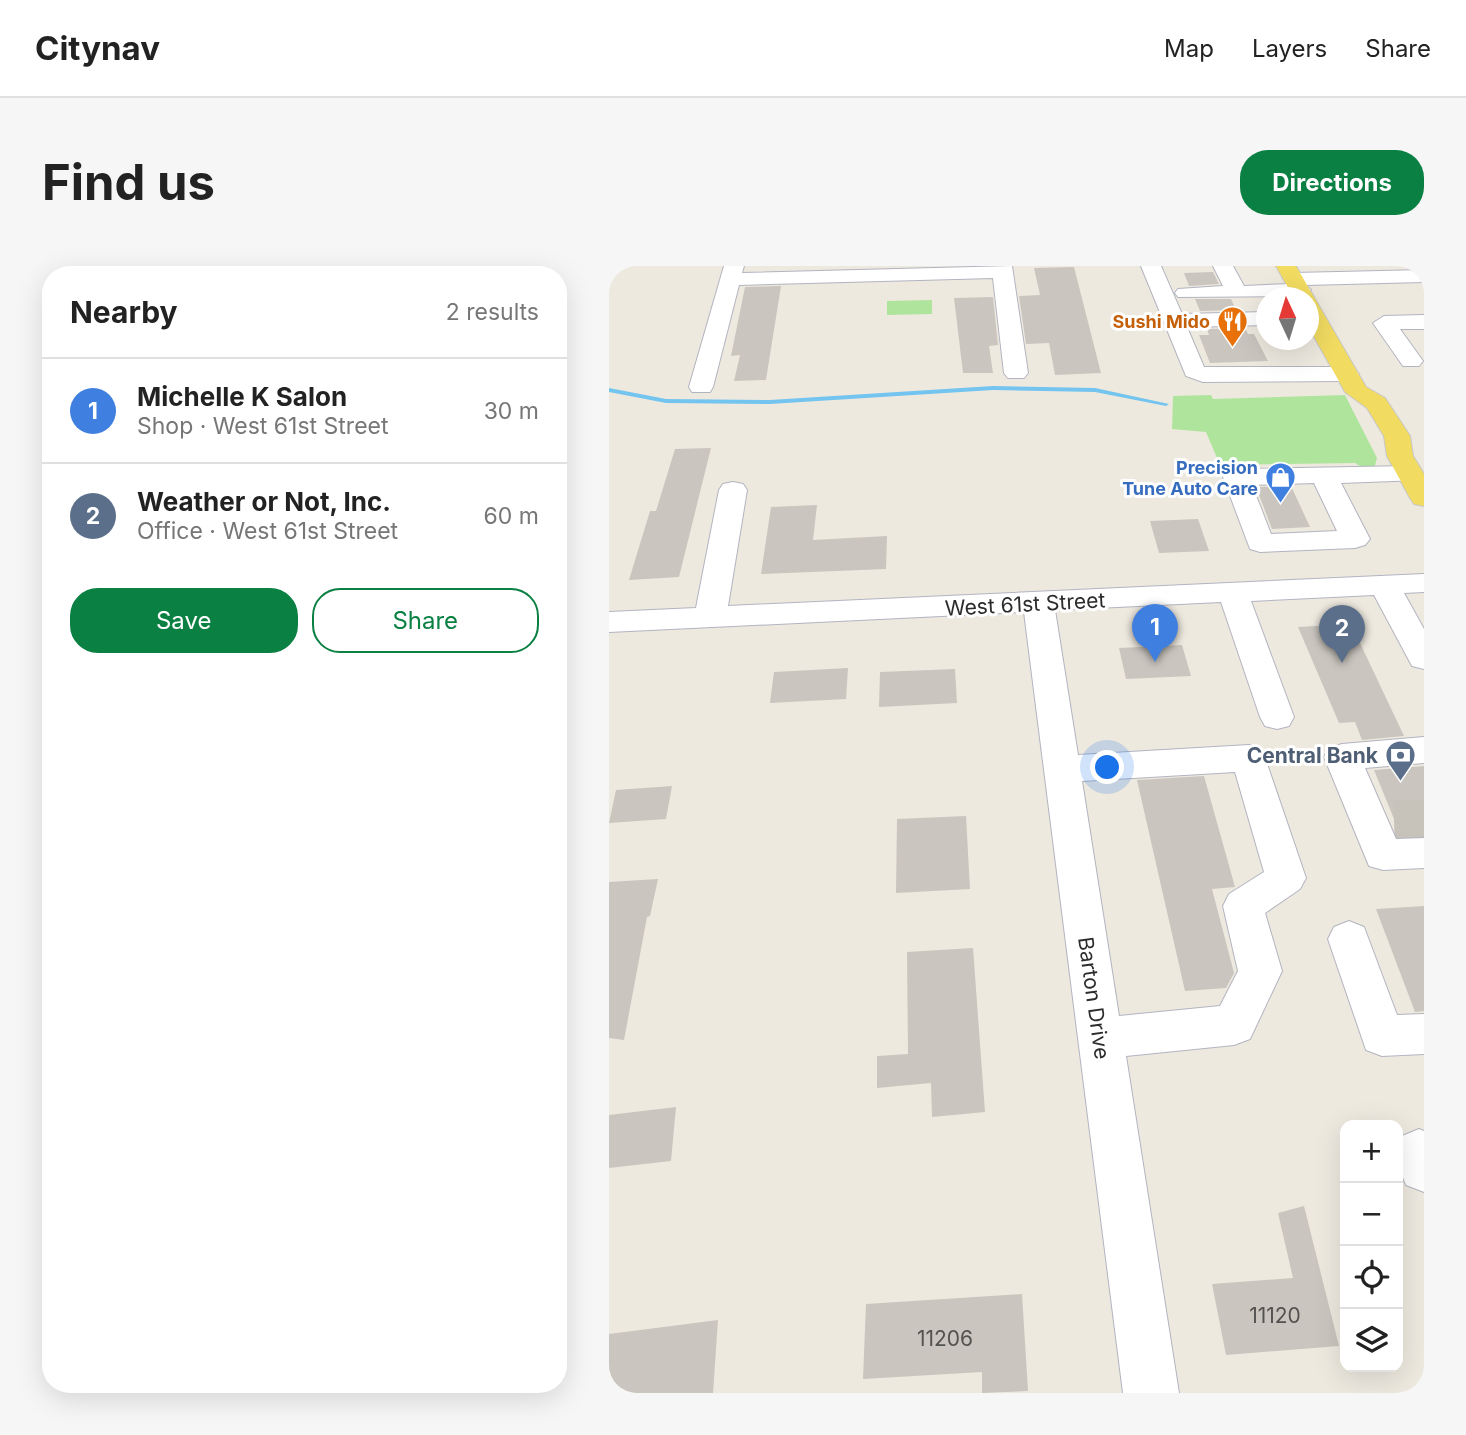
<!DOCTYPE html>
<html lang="en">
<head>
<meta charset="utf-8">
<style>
	:root { --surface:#fff; --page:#f6f6f6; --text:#222; --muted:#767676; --line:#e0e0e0; --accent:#0b8043 }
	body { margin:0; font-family:Inter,sans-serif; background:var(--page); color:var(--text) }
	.controls { position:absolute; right:21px; bottom:21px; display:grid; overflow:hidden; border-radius:14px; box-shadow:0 7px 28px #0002 }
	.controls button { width:63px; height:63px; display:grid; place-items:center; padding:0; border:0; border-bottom:2px solid var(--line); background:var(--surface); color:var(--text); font:35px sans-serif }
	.compass { position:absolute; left:647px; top:21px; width:63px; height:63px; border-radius:50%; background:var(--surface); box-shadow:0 7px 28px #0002; rotate:356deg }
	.you { position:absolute; left:499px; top:502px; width:24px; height:24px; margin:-18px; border:5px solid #fff; border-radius:50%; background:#1a73e8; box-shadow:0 0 0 10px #1a73e833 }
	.badge { display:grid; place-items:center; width:46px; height:46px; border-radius:50%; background:var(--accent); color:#fff; font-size:23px; font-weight:700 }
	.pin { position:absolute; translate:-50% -58px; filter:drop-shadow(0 2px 4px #0008) }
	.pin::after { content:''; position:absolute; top:37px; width:24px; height:21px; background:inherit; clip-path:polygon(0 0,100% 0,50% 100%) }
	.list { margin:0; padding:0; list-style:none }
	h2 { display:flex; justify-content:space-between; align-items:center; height:91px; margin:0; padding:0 28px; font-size:30px }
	h2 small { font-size:23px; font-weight:400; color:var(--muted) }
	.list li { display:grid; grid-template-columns:46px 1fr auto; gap:21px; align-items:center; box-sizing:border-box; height:105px; padding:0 28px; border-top:2px solid var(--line) }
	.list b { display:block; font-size:26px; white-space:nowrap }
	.list p { margin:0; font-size:23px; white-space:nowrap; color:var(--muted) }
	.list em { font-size:23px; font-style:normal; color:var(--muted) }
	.actions { display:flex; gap:14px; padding:21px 28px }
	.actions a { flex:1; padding:16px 0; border:2px solid var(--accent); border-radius:28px; text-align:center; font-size:24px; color:var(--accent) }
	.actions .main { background:var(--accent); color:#fff }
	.icon { flex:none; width:38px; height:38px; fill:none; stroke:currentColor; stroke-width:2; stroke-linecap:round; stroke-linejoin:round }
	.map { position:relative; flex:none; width:815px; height:1127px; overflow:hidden; border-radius:28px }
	header { display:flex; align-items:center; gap:42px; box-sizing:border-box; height:98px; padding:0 35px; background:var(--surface); border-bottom:2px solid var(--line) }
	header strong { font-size:33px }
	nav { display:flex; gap:38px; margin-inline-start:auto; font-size:24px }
	.intro { display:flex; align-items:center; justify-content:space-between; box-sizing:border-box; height:168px; padding:0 42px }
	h1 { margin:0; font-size:49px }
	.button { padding:18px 32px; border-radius:28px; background:var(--accent); color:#fff; font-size:24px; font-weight:700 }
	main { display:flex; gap:42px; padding:0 42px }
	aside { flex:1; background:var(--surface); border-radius:28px; box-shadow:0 7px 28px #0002 }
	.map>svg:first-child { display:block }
	.green { fill:#afe49c }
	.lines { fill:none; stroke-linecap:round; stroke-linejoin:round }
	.stream { fill:#73c4ef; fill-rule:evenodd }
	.building { fill:#cac5be }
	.minor-tunnel { stroke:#c7c3bb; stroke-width:38; stroke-dasharray:38 19; stroke-linecap:butt }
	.minor-casing { stroke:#b2b4c0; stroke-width:2 }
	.major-casing { stroke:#c8c8c8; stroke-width:2 }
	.minor { fill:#fff; fill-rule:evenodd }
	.major { fill:#f1db61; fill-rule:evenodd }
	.labels { text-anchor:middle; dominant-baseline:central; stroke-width:6; stroke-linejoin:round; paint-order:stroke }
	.far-food-label { font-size:18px; font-weight:bold; fill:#c56008; stroke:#fff; text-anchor:end }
	.far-shop-label { font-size:18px; font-weight:bold; fill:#366cbe; stroke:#fff; text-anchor:end }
	.street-label { font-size:21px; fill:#2c2c2c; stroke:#fff }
	.service-label { font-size:21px; font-weight:bold; fill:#4e5e75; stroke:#fff; text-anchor:end }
	.near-number-label { font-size:21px; fill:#545250 }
</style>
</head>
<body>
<header>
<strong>Citynav</strong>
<nav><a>Map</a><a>Layers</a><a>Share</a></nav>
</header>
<div class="intro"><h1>Find us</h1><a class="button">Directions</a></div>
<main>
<aside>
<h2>Nearby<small>2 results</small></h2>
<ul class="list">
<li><span class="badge" style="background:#3f7fe0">1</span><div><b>Michelle K Salon</b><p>Shop · West 61st Street</p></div><em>30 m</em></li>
<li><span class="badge" style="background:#5c6f8a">2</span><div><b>Weather or Not, Inc.</b><p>Office · West 61st Street</p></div><em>60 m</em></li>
</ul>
<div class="actions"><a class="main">Save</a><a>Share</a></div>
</aside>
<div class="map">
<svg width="815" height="1127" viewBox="0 0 815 1127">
	<rect width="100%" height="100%" fill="#eee9df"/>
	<g class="green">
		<polygon points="323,34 323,48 278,49 278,35"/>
		<polygon points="602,129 604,133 736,129 768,192 765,203 757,204 746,197 611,199 597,166 563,163 564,130"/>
	</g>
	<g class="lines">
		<polygon class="stream" points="384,120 486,122 560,138 557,140 486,126 384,124 161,138 57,137 0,126 0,122 57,133 161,134"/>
	</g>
	<g class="building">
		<polygon points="465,1 492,107 446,109 440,77 417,78 410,30 431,29 425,2"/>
		<polygon points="604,6 610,18 580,20 575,7"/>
		<polygon points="172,20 157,114 125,115 131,89 122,90 136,21"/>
		<polygon points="384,31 389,79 380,80 384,107 354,107 345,32"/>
		<polygon points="586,33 622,33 627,44 591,45"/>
		<polygon points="636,62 639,68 645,68 659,95 601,97 590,69 600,69 598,63"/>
		<polygon points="102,182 70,311 20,314 41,245 47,245 66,183"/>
		<polygon points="682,220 701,261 663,263 647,221"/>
		<polygon points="208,239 204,274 278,270 277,303 152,308 162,241"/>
		<polygon points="589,253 600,285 550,287 541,255"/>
		<polygon points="742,358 795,470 753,474 746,456 730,457 689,361"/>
		<polygon points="573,379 582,410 517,413 510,382"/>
		<polygon points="239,402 237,433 161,437 165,406"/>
		<polygon points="346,403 348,437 270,441 271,406"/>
		<polygon points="815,500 815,569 792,570 765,504"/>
		<polygon points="595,510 626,621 603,623 625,707 617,722 576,725 528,514"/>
		<polygon points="63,520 57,553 0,557 7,524"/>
		<polygon points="357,550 361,623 287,627 288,553"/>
		<polygon points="49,613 41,650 38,651 15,774 0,772 0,616"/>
		<polygon points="815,640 815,745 806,746 767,643"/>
		<polygon points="364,682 376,846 323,851 322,817 268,822 268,790 299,788 298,686"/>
		<polygon points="67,841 62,895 0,902 0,849"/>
		<polygon points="695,940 730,1080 617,1089 603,1018 684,1012 669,947"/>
		<polygon points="413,1028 419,1125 373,1127 373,1106 254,1113 257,1038"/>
		<polygon points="109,1054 104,1127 0,1127 0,1068"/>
	</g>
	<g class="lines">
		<polyline class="minor-tunnel" points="785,554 815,553"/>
		<defs>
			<g id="minor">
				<polygon points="115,0 135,0 133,7 403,0 419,107 415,112 399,112 395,107 384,12 130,19 104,121 101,126 83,126 80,121"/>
				<polygon points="532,0 552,0 573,48 657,46 657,59 578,61 595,101 738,101 746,103 750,108 746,113 738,115 594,116 577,110"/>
				<polygon points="604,0 624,0 635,20 681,18 675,13 685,7 815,4 815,16 697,19 702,24 692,30 569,31 566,27 569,23 614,20"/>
				<polygon points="815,49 815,63 791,63 814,95 810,100 794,100 764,57 775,50"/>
				<path d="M801 200 811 202 814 208 811 214 732 217 761 273 756 279 746 282 651 286 641 283 614 211 617 205 627 203ZM705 217 728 265 662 268 643 219Z"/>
				<path d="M124 216 134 218 138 224 119 340 815 308V326L795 327 815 363V403L803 400 765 329 642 335 685 451 680 460 668 463 656 460 651 451 612 336 446 344 469 489 640 479 653 483 697 612 691 623 656 647 673 705 641 773 625 779 517 790 570 1127H514L415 346 0 366V346L87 342 110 224 114 218ZM626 506 655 606 620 628 614 640 629 705 611 740 510 750 473 515Z"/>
				<polygon points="815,471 815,497 756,502 787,573 815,572 815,602 774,604 760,600 715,491 720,482 733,478"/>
				<polygon points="740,655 755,661 788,749 815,748 815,788 773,790 757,784 719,673 725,661"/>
				<path d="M810 863 815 865V926L797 919C790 902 785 888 793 870Z"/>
			</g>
			<polygon id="major" points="667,0 687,0 757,121 776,132 801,170 804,190 815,208 815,240 805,238 801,232 778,190 775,170 758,142 736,126 699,60 699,32 685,32"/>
		</defs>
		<use href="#minor" class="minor-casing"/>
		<use href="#major" class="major-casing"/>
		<use href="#minor" class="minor"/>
		<use href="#major" class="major"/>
	</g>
	<defs>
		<symbol id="restaurant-pin" viewBox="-11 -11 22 30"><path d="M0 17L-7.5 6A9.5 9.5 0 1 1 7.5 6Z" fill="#e8710a" stroke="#fff"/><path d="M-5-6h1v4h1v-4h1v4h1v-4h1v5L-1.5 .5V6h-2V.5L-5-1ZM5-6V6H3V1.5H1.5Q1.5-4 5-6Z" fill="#fff"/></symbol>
		<symbol id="shop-pin" viewBox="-11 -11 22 30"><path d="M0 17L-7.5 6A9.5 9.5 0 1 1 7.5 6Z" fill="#3f7fe0" stroke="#fff"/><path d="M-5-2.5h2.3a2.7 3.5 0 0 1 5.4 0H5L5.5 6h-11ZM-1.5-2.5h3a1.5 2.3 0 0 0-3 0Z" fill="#fff"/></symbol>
		<symbol id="bank-pin" viewBox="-11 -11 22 30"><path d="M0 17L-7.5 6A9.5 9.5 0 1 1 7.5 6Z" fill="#5c6f8a" stroke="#fff"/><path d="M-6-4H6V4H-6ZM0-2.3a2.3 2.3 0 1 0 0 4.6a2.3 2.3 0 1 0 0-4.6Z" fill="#fff"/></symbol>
	</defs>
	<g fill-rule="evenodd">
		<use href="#restaurant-pin" x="606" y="38" width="35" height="47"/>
		<use href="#shop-pin" x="654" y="194" width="35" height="47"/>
		<use href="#bank-pin" x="774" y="472" width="35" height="47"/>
	</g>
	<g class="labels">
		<g class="far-food-label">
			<text x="601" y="55">Sushi Mido</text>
		</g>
		<g class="far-shop-label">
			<text x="649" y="201">Precision<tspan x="649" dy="21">Tune Auto Care</tspan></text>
		</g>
		<g class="street-label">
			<text transform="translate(416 338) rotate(-3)">West 61st Street</text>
			<text transform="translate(485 732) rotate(82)">Barton Drive</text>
		</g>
		<g class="service-label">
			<text x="769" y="489">Central Bank</text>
		</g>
		<g class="near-number-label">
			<text x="666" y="1049">11120</text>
			<text x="336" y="1072">11206</text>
		</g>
	</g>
</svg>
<div class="controls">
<button>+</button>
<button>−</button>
<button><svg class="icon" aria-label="locate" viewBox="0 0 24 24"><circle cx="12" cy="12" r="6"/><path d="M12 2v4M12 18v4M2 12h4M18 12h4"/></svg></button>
<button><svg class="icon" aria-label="layers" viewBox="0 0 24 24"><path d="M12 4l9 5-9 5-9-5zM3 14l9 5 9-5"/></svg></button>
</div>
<svg class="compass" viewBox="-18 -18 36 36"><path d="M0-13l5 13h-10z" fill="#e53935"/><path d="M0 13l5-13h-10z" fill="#767676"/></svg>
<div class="you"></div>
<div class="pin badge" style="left:546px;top:396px;background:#3f7fe0">1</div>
<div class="pin badge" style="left:733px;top:397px;background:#5c6f8a">2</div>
</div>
</main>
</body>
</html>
